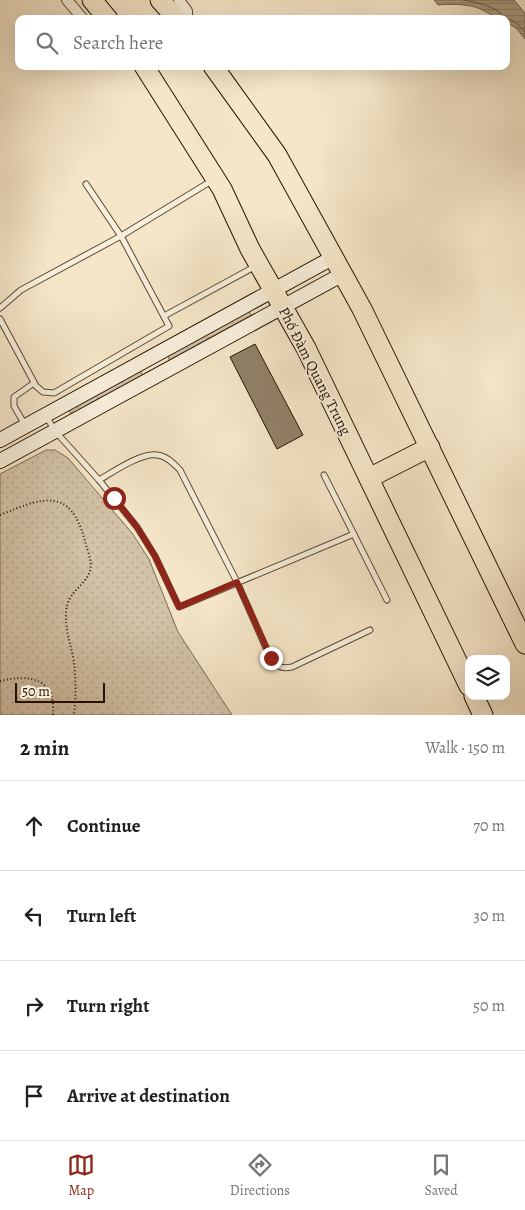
<!DOCTYPE html>
<html lang="en">
<head>
<meta charset="utf-8">
<style>
	:root { --surface:#fff; --page:#f6f6f6; --text:#202124; --muted:#757577; --line:#e0e0e0; --accent:#8f2418 }
	body { margin:0; font-family:Alegreya,serif; background:var(--page); color:var(--text) }
	.controls { position:absolute; right:15px; bottom:15px; display:grid; overflow:hidden; border-radius:10px; box-shadow:0 5px 20px #0002 }
	.controls button { width:45px; height:45px; display:grid; place-items:center; padding:0; border:0; border-bottom:1px solid var(--line); background:var(--surface); color:var(--text); font:25px sans-serif }
	.scale { position:absolute; left:15px; bottom:12px; width:90px; box-sizing:border-box; padding-left:5px; border:2px solid #251300; border-top:0; font-size:14px; line-height:18px; white-space:nowrap; color:#251300; -webkit-text-stroke:4px #f8efdc; paint-order:stroke }
	.stop { position:absolute; width:15px; height:15px; margin:-11px; border:4px solid #8f2418; border-radius:50%; background:#fff }
	.stop.end { background:#8f2418; border-color:#fff; box-shadow:0 1px 5px #0008 }
	.list { margin:0; padding:0; list-style:none }
	h2 { display:flex; justify-content:space-between; align-items:center; height:65px; margin:0; padding:0 20px; font-size:21px }
	h2 small { font-size:16px; font-weight:400; color:var(--muted) }
	.list li { display:grid; grid-template-columns:32px 1fr auto; gap:15px; align-items:center; box-sizing:border-box; height:90px; padding:0 20px; border-top:1px solid var(--line) }
	.list b { display:block; font-size:19px; white-space:nowrap }
	.list em { font-size:16px; font-style:normal; color:var(--muted) }
	.icon { flex:none; width:28px; height:28px; fill:none; stroke:currentColor; stroke-width:2; stroke-linecap:round; stroke-linejoin:round }
	.map { position:relative; flex:none; width:525px; height:715px; overflow:hidden }
	.search { position:absolute; background:var(--surface); box-shadow:0 5px 20px #0002; left:15px; right:15px; top:15px; height:55px; display:flex; align-items:center; gap:12px; box-sizing:border-box; padding:0 18px; border-radius:10px; color:var(--muted); font-size:19px }
	.sheet { height:425px; background:var(--surface) }
	nav { display:flex; justify-content:space-around; align-items:center; box-sizing:border-box; height:70px; border-top:1px solid var(--line); background:var(--surface); font-size:14px; color:var(--muted) }
	nav a { display:grid; justify-items:center; gap:2px }
	nav .on { color:var(--accent) }
	.map>svg:first-child { display:block }
	.grass { fill:url(#grass-dots); stroke:#7c6a54 }
	.water { fill:url(#water-rules); stroke:#776650 }
	.lines { fill:none; stroke-linecap:round; stroke-linejoin:round }
	.shore { stroke:#6a5842; stroke-width:1 }
	.building { fill:#918169; stroke:#251300 }
	.lane-casing { stroke:#594832; stroke-width:7 }
	.street-casing { stroke:#594832; stroke-width:12 }
	.secondary-casing { stroke:#251300; stroke-width:16 }
	.highway-casing { stroke:#251300; stroke-width:21 }
	.path { stroke:#251300; stroke-width:2; stroke-dasharray:1 2.5; stroke-linecap:butt }
	.lane { stroke:#f8efdc; stroke-width:5 }
	.street { stroke:#f8efdc; stroke-width:10 }
	.secondary { stroke:#f8efdc; stroke-width:14 }
	.highway { stroke:#f5e6c9; stroke-width:19 }
	.route { stroke:#8f2418; stroke-width:6 }
	.labels { text-anchor:middle; dominant-baseline:central; stroke-width:4; stroke-linejoin:round; paint-order:stroke }
	.street-label { font-size:15px; fill:#251300; stroke:#f8efdc }
</style>
</head>
<body>
<div class="map">
<svg width="525" height="715" viewBox="0 0 525 715">
	<defs>
		<pattern id="grass-dots" width="8" height="8" patternUnits="userSpaceOnUse" patternTransform="scale(1.25)"><rect width="8" height="8" fill="#d2c2a7"/><path d="M2 2h.1M6 6h.1" fill="none" stroke="#b4a68e" stroke-width="1.8" stroke-linecap="round"/></pattern>
		<pattern id="water-rules" width="6" height="5" patternUnits="userSpaceOnUse" patternTransform="scale(1.25)"><rect width="6" height="5" fill="#ae9e85"/><path d="M0 2.5h6" fill="none" stroke="#8d806a"/></pattern>
	</defs>
	<rect width="100%" height="100%" fill="#f5e6c9"/>
	<filter id="stains"><feTurbulence type="fractalNoise" baseFrequency=".004" numOctaves="4"/><feColorMatrix values="0 0 0 0 .2 0 0 0 0 .09 0 0 0 0 .02 0 0 0 .5 -.17"/></filter>
	<radialGradient id="worn" r=".72"><stop offset=".6" stop-color="#630" stop-opacity="0"/><stop offset="1" stop-color="#630" stop-opacity=".3"/></radialGradient>
	<g class="grass">
		<polygon points="249,311 252,317 170,361 167,355"/>
		<polygon points="140,370 143,376 72,416 68,408"/>
		<polygon points="46,450 55,450 68,458 132,533 149,559 178,632 232,715 0,715 0,474"/>
	</g>
	<path class="water" d="M434 0H514L525 13V39L516 28 506 22V19C496 19 485 10 475 7 463 4 451 4 438 5Z"/>
	<g class="lines">
		<path class="shore" d="M463 0C475 2 498 6 504 18 513 19 519 25 525 32"/>
	</g>
	<polygon class="building" points="255,344 303,435 277,449 230,357"/>
	<g class="lines">
		<defs>
			<g id="lane">
				<polyline points="0,308 21,290 121,236 213,180"/>
				<polyline points="164,316 256,266"/>
				<polyline points="0,319 36,386 43,392 54,393 169,326 121,236 86,184"/>
				<polyline points="46,416 55,431 99,480 137,527 155,556 179,607 354,534"/>
				<polyline points="25,425 14,406 14,397 34,383"/>
				<polyline points="324,475 387,600"/>
				<path d="M99 480C113 472 142 452 157 455 167 456 174 464 180 470L237 582 271 659C277 667 282 669 292 667L370 630"/>
			</g>
			<g id="street">
				<polyline points="67,0 83,19"/>
				<polyline points="179,0 187,11 187,19"/>
			</g>
			<g id="secondary">
				<polyline points="0,440 334,257"/>
				<polyline points="0,461 343,274"/>
			</g>
			<g id="highway">
				<polyline points="92,0 108,19"/>
				<polyline points="160,0 177,19"/>
				<polyline points="144,66 222,189 250,249 306,348 469,686"/>
				<polyline points="213,66 277,155 362,309 525,644"/>
				<polyline points="369,478 430,447"/>
				<polyline points="474,696 483,715"/>
			</g>
		</defs>
		<use href="#lane" class="lane-casing"/>
		<use href="#street" class="street-casing"/>
		<use href="#secondary" class="secondary-casing"/>
		<use href="#highway" class="highway-casing"/>
		<g class="path">
			<path d="M0 515C42 498 70 485 85 541 87 550 93 562 90 571 84 588 67 591 66 613 65 630 71 645 74 662 76 679 76 697 74 715"/>
			<path d="M0 681C30 674 56 678 53 715"/>
		</g>
		<use href="#lane" class="lane"/>
		<use href="#street" class="street"/>
		<use href="#secondary" class="secondary"/>
		<use href="#highway" class="highway"/>
	</g>
	<g class="lines">
		<polyline class="route" points="114,498 137,527 155,556 179,607 237,582 271,658"/>
	</g>
	<g class="labels">
		<g class="street-label">
			<text transform="translate(315 371) rotate(63)">Phố Đàm Quang Trung</text>
		</g>
	</g>
	<rect width="100%" height="100%" filter="url(#stains)"/>
	<rect width="100%" height="100%" fill="url(#worn)"/>
</svg>
<div class="controls">
<button><svg class="icon" aria-label="layers" viewBox="0 0 24 24"><path d="M12 4l9 5-9 5-9-5zM3 14l9 5 9-5"/></svg></button>
</div>
<div class="scale">50 m</div>
<div class="stop" style="left:114px;top:498px"></div>
<div class="stop end" style="left:271px;top:658px"></div>
<div class="search"><svg class="icon" aria-label="search" viewBox="0 0 24 24"><circle cx="10" cy="10" r="6"/><path d="M15 15l6 6"/></svg>Search here</div>
</div>
<section class="sheet">
<h2>2 min<small>Walk · 150 m</small></h2>
<ul class="list">
<li><svg class="icon" aria-label="ahead" viewBox="0 0 24 24"><path d="M12 20V5M6 11l6-6 6 6"/></svg><div><b>Continue</b></div><em>70 m</em></li>
<li><svg class="icon" aria-label="left" viewBox="0 0 24 24"><path d="M17 20v-9H6M10 6l-5 5 5 5"/></svg><div><b>Turn left</b></div><em>30 m</em></li>
<li><svg class="icon" aria-label="right" viewBox="0 0 24 24"><path d="M7 20v-9h11M14 6l5 5-5 5"/></svg><div><b>Turn right</b></div><em>50 m</em></li>
<li><svg class="icon" aria-label="arrive" viewBox="0 0 24 24"><path d="M6 21V4h12l-3 4 3 4H6"/></svg><div><b>Arrive at destination</b></div></li>
</ul>
</section>
<nav>
<a class="on"><svg class="icon" aria-label="map" viewBox="0 0 24 24"><path d="M3 6l6-2 6 2 6-2v14l-6 2-6-2-6 2zM9 4v14M15 6v14"/></svg>Map</a>
<a><svg class="icon" aria-label="directions" viewBox="0 0 24 24"><path d="M12 3l9 9-9 9-9-9zM9 14v-3h6M13 9l2 2-2 2"/></svg>Directions</a>
<a><svg class="icon" aria-label="saved" viewBox="0 0 24 24"><path d="M7 4h10v16l-5-4-5 4z"/></svg>Saved</a>
</nav>
</body>
</html>
